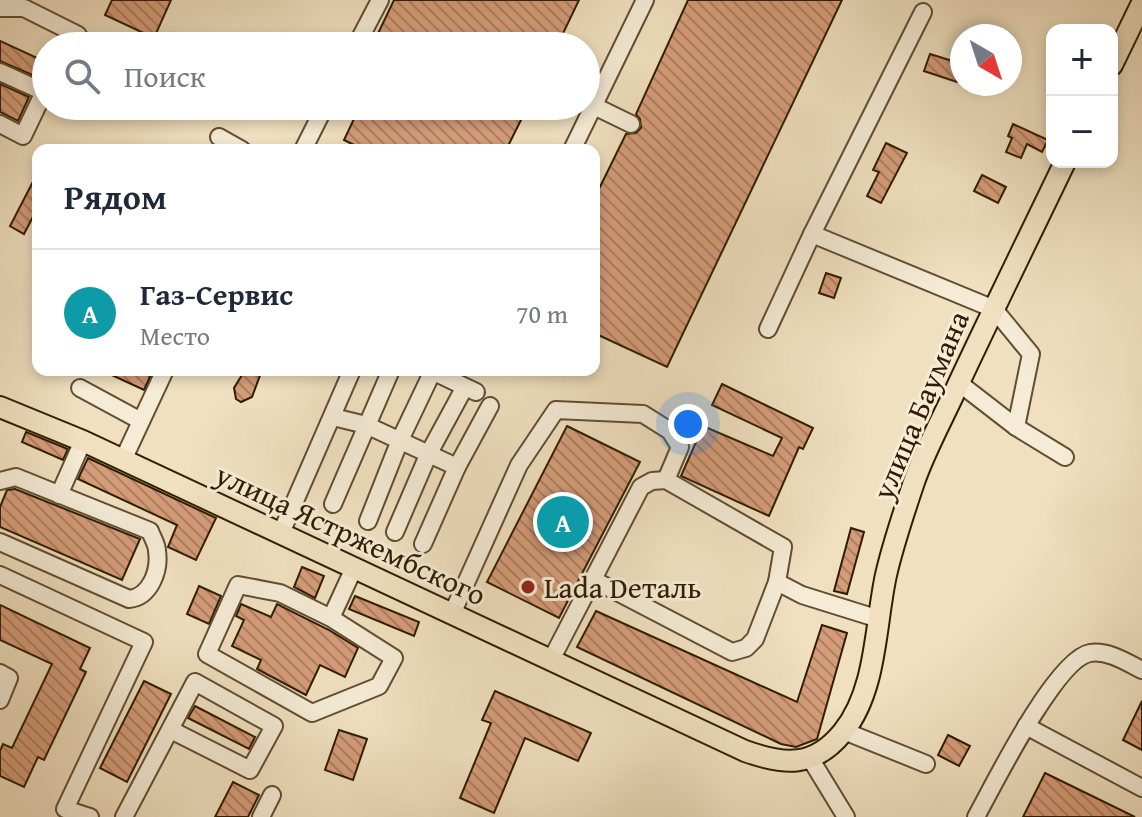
<!DOCTYPE html>
<html lang="ru">
<head>
<meta charset="utf-8">
<style>
	:root { --surface:#fff; --page:#f2f2f3; --text:#1f2937; --muted:#747a83; --line:#e0e1e3; --accent:#db2777 }
	body { margin:0; font-family:"Gentium Book Plus",serif; background:var(--page); color:var(--text) }
	.controls { position:absolute; right:24px; top:24px; display:grid; overflow:hidden; border-radius:16px; box-shadow:0 4px 12px #0003 }
	.controls button { width:72px; height:72px; display:grid; place-items:center; padding:0; border:0; border-bottom:2px solid var(--line); background:var(--surface); color:var(--text); font:40px sans-serif }
	.compass { position:absolute; left:950px; top:24px; width:72px; height:72px; border-radius:50%; background:var(--surface); box-shadow:0 4px 12px #0003; rotate:141deg }
	.you { position:absolute; left:688px; top:424px; width:28px; height:28px; margin:-20px; border:6px solid #fff; border-radius:50%; background:#1a73e8; box-shadow:0 0 0 12px #1a73e833 }
	.badge { display:grid; place-items:center; width:52px; height:52px; border-radius:50%; background:var(--accent); color:#fff; font-size:26px; font-weight:700 }
	.pin { position:absolute; translate:-50% -50%; border:4px solid #fff; box-shadow:0 2px 8px #0006 }
	.list { margin:0; padding:0; list-style:none }
	h2 { display:flex; justify-content:space-between; align-items:center; height:104px; margin:0; padding:0 32px; font-size:34px }
	h2 small { font-size:26px; font-weight:400; color:var(--muted) }
	.list li { display:grid; grid-template-columns:52px 1fr auto; gap:24px; align-items:center; box-sizing:border-box; height:128px; padding:0 32px; border-top:2px solid var(--line) }
	.list b { display:block; font-size:30px; white-space:nowrap }
	.list p { margin:0; font-size:26px; white-space:nowrap; color:var(--muted) }
	.list em { font-size:26px; font-style:normal; color:var(--muted) }
	.icon { flex:none; width:44px; height:44px; fill:none; stroke:currentColor; stroke-width:2; stroke-linecap:round; stroke-linejoin:round }
	.map { position:relative; flex:none; width:1142px; height:817px; overflow:hidden }
	.search { position:absolute; background:var(--surface); box-shadow:0 4px 12px #0003; left:32px; top:32px; width:568px; height:88px; display:flex; align-items:center; gap:20px; box-sizing:border-box; padding:0 28px; border-radius:44px; color:var(--muted); font-size:30px }
	.panel { position:absolute; background:var(--surface); box-shadow:0 4px 12px #0003; left:32px; top:144px; width:568px; height:232px; border-radius:16px }
	.map>svg:first-child { display:block }
	.building { fill:url(#building-back-hatch); stroke:#301d01; stroke-width:2 }
	.lines { fill:none; stroke-linecap:round; stroke-linejoin:round }
	.minor-casing { stroke:#604e31; stroke-width:20 }
	.major-casing { stroke:#301d01; stroke-width:24 }
	.minor { stroke:#f5ebd6; stroke-width:16 }
	.major { stroke:#f0e0c0; stroke-width:20 }
	.poi-dot { fill:#8f2418; stroke:#f5ebd6; stroke-width:3 }
	.labels { text-anchor:middle; dominant-baseline:central; stroke-width:6; stroke-linejoin:round; paint-order:stroke }
	.street-label { font-size:30px; fill:#301d01; stroke:#f5ebd6 }
	.poi-label { font-size:30px; fill:#301d01; stroke:#f5ebd6; text-anchor:start }
</style>
</head>
<body>
<div class="map">
<svg width="1142" height="817" viewBox="0 0 1142 817">
	<defs>
		<pattern id="building-back-hatch" width="6" height="6" patternUnits="userSpaceOnUse" patternTransform="scale(2)"><rect width="6" height="6" fill="#d59c79"/><path d="M-1 5l2 2M0 0l6 6M5-1l2 2" fill="none" stroke="#ad7f61"/></pattern>
	</defs>
	<rect width="100%" height="100%" fill="#f0e0c0"/>
	<filter id="stains"><feTurbulence type="fractalNoise" baseFrequency=".0025" numOctaves="4"/><feColorMatrix values="0 0 0 0 .2 0 0 0 0 .09 0 0 0 0 .02 0 0 0 .5 -.17"/></filter>
	<radialGradient id="worn" r=".72"><stop offset=".6" stop-color="#630" stop-opacity="0"/><stop offset="1" stop-color="#630" stop-opacity=".3"/></radialGradient>
	<g class="building">
		<polygon points="112,0 171,0 154,38 105,15"/>
		<polygon points="394,0 579,0 557,46 372,46"/>
		<polygon points="688,0 842,0 667,367 594,333 594,199 626,134 636,133 641,128 640,119 636,114"/>
		<polygon points="0,41 46,62 44,80 0,61"/>
		<polygon points="930,54 962,64 957,82 924,71"/>
		<polygon points="0,84 29,97 18,121 0,112"/>
		<polygon points="360,106 528,106 506,150 364,150 344,140"/>
		<polygon points="1013,124 1048,140 1042,152 1027,144 1021,158 1006,152 1012,138 1008,136"/>
		<polygon points="886,143 907,153 881,203 867,196 879,172 873,170"/>
		<polygon points="38,172 38,207 24,234 10,226"/>
		<polygon points="982,175 1006,187 998,203 974,191"/>
		<polygon points="826,273 841,278 834,298 819,293"/>
		<polygon points="101,370 153,370 144,390"/>
		<polygon points="245,370 262,370 252,397 241,402 236,399 234,388"/>
		<polygon points="722,384 813,428 803,449 799,447 769,516 681,476 703,426 773,456 782,438 712,405"/>
		<polygon points="567,426 640,462 559,618 487,582"/>
		<polygon points="26,432 68,449 63,460 22,442"/>
		<polygon points="88,458 216,518 196,560 168,547 177,525 78,479"/>
		<polygon points="15,489 140,539 122,580 0,527 0,507 7,490"/>
		<polygon points="851,528 864,532 847,594 834,591"/>
		<polygon points="302,567 324,576 315,598 294,587"/>
		<polygon points="199,586 221,596 209,624 187,614"/>
		<polygon points="355,596 419,622 414,636 349,609"/>
		<polygon points="241,604 271,617 277,604 329,630 358,648 345,677 320,665 306,695 257,669 261,660 232,646 244,620 236,616"/>
		<polygon points="0,605 90,648 80,669 86,672 44,760 38,757 24,787 0,776 0,751 3,744 12,748 52,664 0,640"/>
		<polygon points="596,611 797,702 822,625 847,633 817,739 796,747 781,744 577,647"/>
		<polygon points="144,681 171,694 127,782 100,768"/>
		<polygon points="495,691 591,733 578,761 525,738 494,813 460,798 491,723 482,720"/>
		<polygon points="1142,701 1142,750 1123,740"/>
		<polygon points="195,706 255,737 249,749 188,718"/>
		<polygon points="339,730 367,739 353,780 325,770"/>
		<polygon points="948,735 970,746 959,766 938,755"/>
		<polygon points="1045,773 1135,817 1023,817"/>
		<polygon points="233,782 259,795 248,817 215,817"/>
	</g>
	<g class="lines">
		<defs>
			<g id="minor">
				<polyline points="0,8 24,8 78,35"/>
				<polyline points="356,46 380,0"/>
				<polyline points="0,72 44,92 23,136 0,124"/>
				<polyline points="594,106 631,124"/>
				<polyline points="219,137 242,150"/>
				<polyline points="303,150 325,106"/>
				<polyline points="572,150 645,0"/>
				<polyline points="812,234 994,309 1031,354 1016,427 1065,457"/>
				<polyline points="768,329 812,234 923,12"/>
				<polyline points="430,370 476,392"/>
				<polyline points="959,383 1016,427"/>
				<polyline points="80,388 141,421"/>
				<polyline points="333,417 366,425 457,467"/>
				<polyline points="123,460 165,370"/>
				<path d="M0 481 16 477 150 531C152 537 157 544 157 551 160 571 150 597 129 599L0 542"/>
				<polyline points="59,495 83,441"/>
				<polyline points="333,504 391,370"/>
				<polyline points="368,521 400,440 430,377"/>
				<polyline points="395,532 429,453 461,394"/>
				<polyline points="281,533 352,370"/>
				<polyline points="423,544 457,467 490,406"/>
				<polyline points="0,575 144,642 65,809 90,817"/>
				<polyline points="594,580 732,652 746,648 755,639 777,582"/>
				<polyline points="452,614 519,465 556,410 643,414 670,431 680,447 666,480"/>
				<polyline points="331,618 394,658 379,686 312,713 207,654 238,585 280,593 331,618 354,568"/>
				<polyline points="551,660 641,487 652,481 666,480 783,547 777,582 802,595 879,619"/>
				<polyline points="0,673 9,678 0,700"/>
				<polyline points="1026,726 1142,788"/>
				<polyline points="844,731 926,764"/>
				<polyline points="810,758 846,817"/>
				<polyline points="124,817 195,682 274,726 250,770 171,730"/>
				<polyline points="261,817 272,795"/>
				<path d="M976 817C994 784 1056 659 1090 653 1108 650 1126 662 1142 670"/>
			</g>
			<g id="major">
				<polyline points="1112,65 1142,3"/>
				<path d="M0 407 83 441 745 751C784 765 814 768 843 732 877 690 875 625 886 575 893 544 904 512 914 482 925 450 943 418 957 387 992 312 1029 237 1065 162"/>
			</g>
		</defs>
		<use href="#minor" class="minor-casing"/>
		<use href="#major" class="major-casing"/>
		<use href="#minor" class="minor"/>
		<use href="#major" class="major"/>
	</g>
	<circle class="poi-dot" cx="528" cy="587" r="8"/>
	<g class="labels">
		<g class="street-label">
			<text transform="translate(920 405) rotate(-67)">улица Баумана</text>
			<text transform="translate(351 534) rotate(25)">улица Ястржембского</text>
		</g>
		<g class="poi-label">
			<text x="544" y="587">Lada Dеталь</text>
		</g>
	</g>
	<rect width="100%" height="100%" filter="url(#stains)"/>
	<rect width="100%" height="100%" fill="url(#worn)"/>
</svg>
<div class="controls">
<button>+</button>
<button>−</button>
</div>
<svg class="compass" viewBox="-18 -18 36 36"><path d="M0-13l5 13h-10z" fill="#e53935"/><path d="M0 13l5-13h-10z" fill="#747a83"/></svg>
<div class="you"></div>
<div class="pin badge" style="left:563px;top:522px;background:#0f9aa8">A</div>
<div class="search"><svg class="icon" aria-label="search" viewBox="0 0 24 24"><circle cx="10" cy="10" r="6"/><path d="M15 15l6 6"/></svg>Поиск</div>
<section class="panel">
<h2>Рядом<small></small></h2>
<ul class="list">
<li><span class="badge" style="background:#0f9aa8">A</span><div><b>Газ-Сервис</b><p>Место</p></div><em>70 m</em></li>
</ul>
</section>
</div>
</body>
</html>
